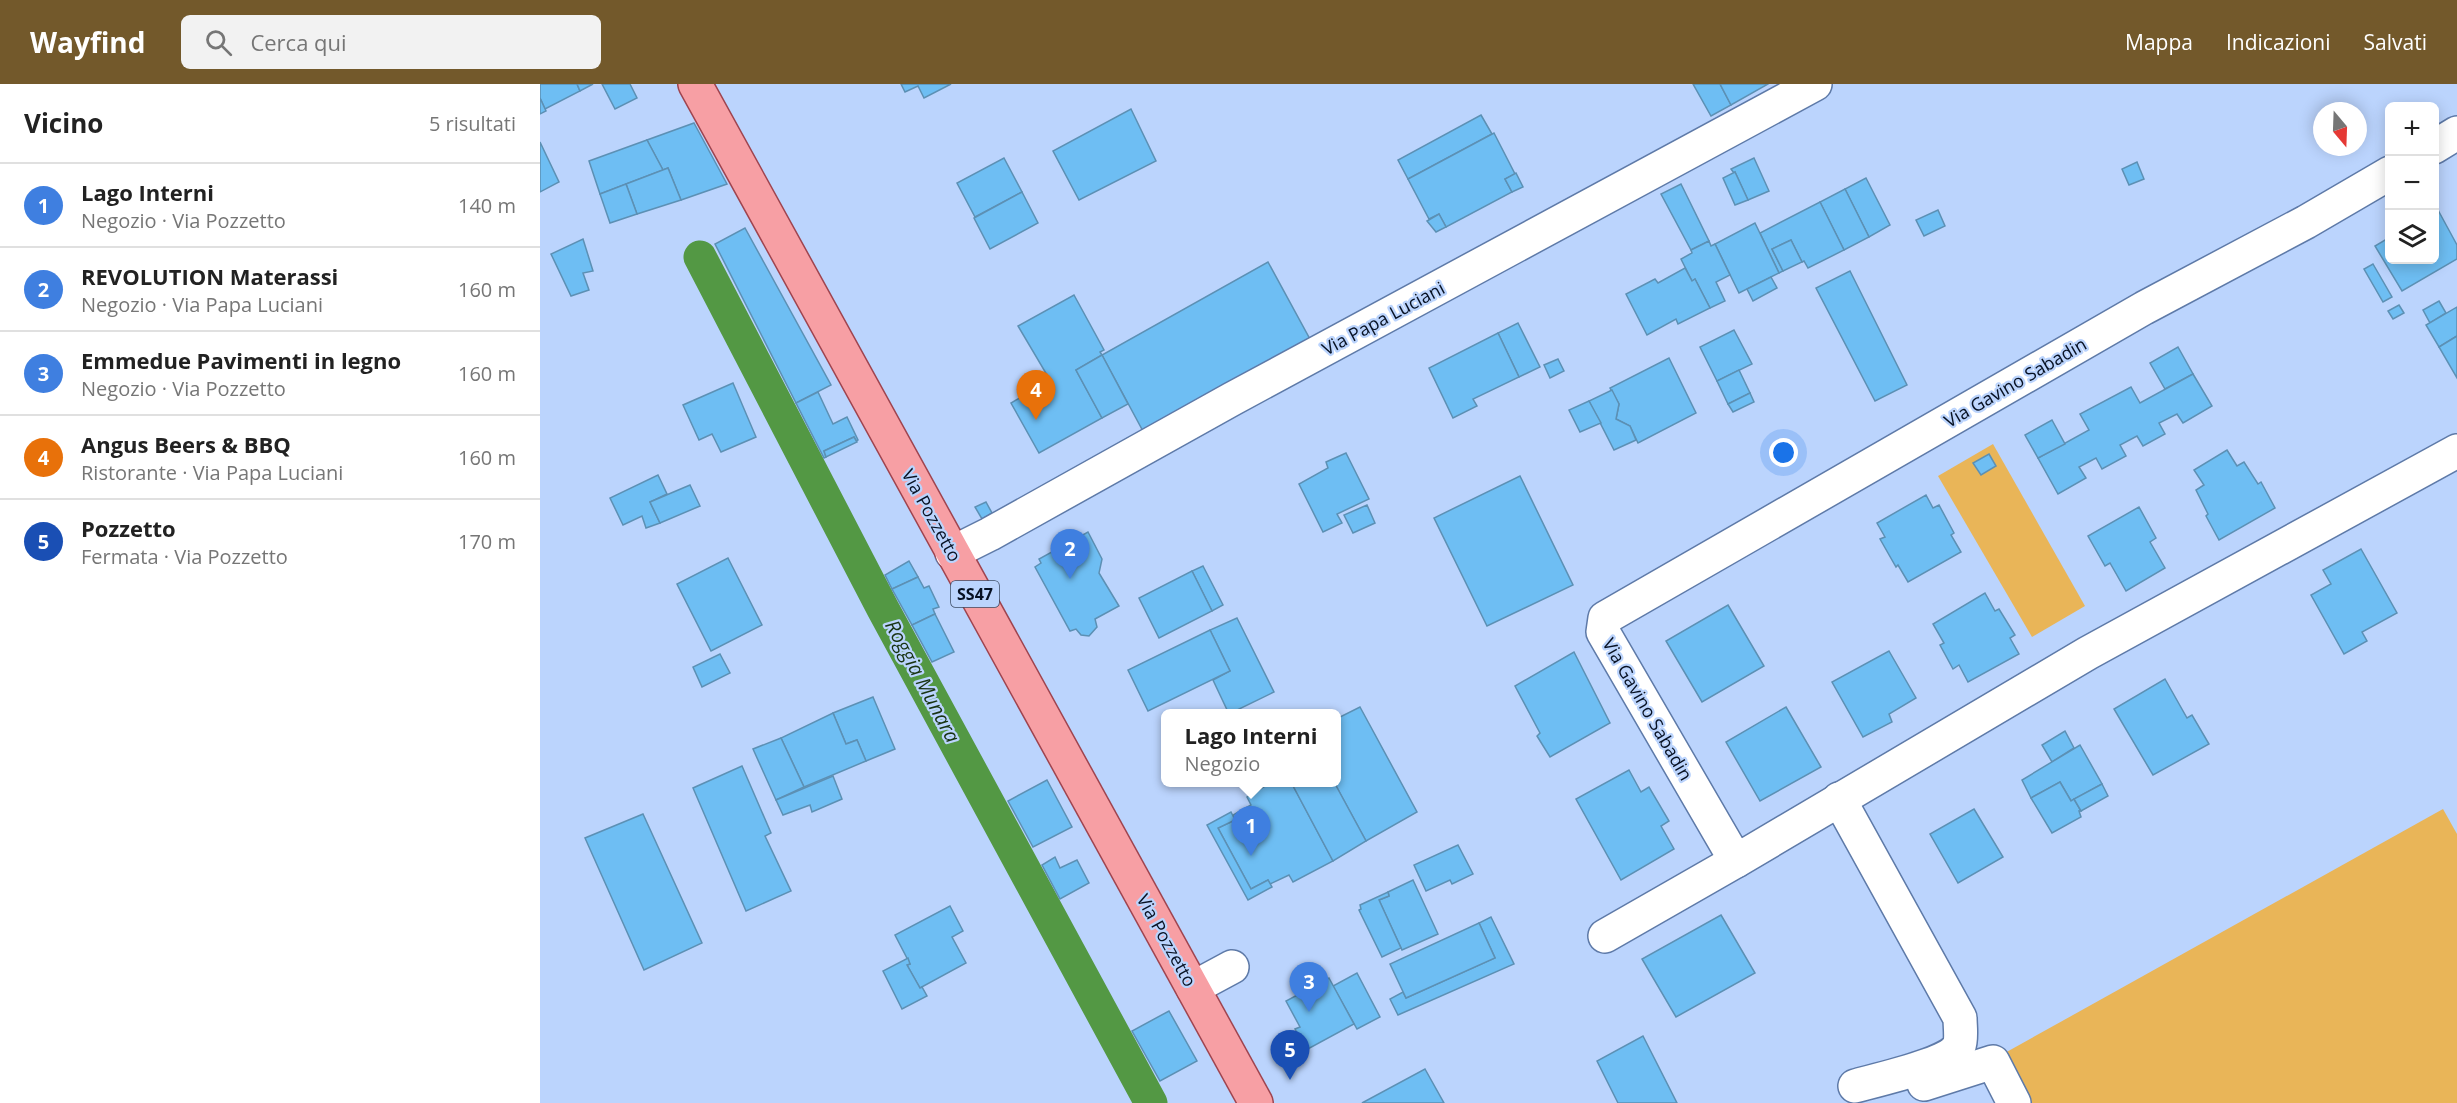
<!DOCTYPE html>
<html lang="it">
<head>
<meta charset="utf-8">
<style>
	:root { --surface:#fff; --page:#f2f2f2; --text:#222; --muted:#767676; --line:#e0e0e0; --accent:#73592b }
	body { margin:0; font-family:"Open Sans",sans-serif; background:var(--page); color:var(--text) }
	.controls { position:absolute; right:18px; top:18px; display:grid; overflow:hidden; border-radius:9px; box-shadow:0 3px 15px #0003 }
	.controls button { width:54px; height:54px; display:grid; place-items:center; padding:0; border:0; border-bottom:2px solid var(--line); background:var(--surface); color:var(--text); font:30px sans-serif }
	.compass { position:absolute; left:1773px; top:18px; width:54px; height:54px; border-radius:50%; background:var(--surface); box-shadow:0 3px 15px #0003; rotate:161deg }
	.you { position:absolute; left:1244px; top:369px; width:21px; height:21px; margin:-15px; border:4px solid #fff; border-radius:50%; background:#1a73e8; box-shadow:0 0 0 9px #1a73e833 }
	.badge { display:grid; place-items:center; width:39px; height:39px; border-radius:50%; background:var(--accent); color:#fff; font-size:20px; font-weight:700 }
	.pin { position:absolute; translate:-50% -50px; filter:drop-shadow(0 2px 3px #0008) }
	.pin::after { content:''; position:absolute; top:32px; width:21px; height:18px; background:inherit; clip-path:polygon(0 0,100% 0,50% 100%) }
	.popup { position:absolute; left:621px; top:625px; width:180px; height:78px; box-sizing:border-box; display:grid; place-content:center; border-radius:9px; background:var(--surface); filter:drop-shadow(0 2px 4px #0005); font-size:20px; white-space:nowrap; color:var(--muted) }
	.popup b { font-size:22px; color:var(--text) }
	.popup::after { content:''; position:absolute; left:50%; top:100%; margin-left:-12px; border:12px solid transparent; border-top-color:var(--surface) }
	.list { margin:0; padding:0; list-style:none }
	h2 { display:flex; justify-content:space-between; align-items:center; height:78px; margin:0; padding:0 24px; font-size:26px }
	h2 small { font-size:20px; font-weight:400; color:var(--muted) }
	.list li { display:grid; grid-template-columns:39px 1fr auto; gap:18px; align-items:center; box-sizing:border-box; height:84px; padding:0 24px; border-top:2px solid var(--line) }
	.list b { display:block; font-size:22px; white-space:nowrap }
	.list p { margin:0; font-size:20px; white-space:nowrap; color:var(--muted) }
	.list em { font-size:20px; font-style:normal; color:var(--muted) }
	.icon { flex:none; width:33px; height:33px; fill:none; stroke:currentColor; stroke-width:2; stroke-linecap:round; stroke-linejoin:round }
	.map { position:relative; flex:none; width:1917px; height:1019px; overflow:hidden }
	header { display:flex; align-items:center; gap:36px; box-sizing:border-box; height:84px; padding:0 30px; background:var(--accent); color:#fff }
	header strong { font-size:28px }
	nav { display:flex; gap:33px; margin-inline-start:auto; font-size:21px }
	.search { width:420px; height:54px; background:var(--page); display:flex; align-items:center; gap:15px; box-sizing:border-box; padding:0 21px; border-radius:9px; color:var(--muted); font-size:22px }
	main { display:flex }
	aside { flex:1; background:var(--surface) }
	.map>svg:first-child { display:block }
	.green { fill:#e9b558 }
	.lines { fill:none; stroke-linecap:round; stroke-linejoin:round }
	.canal { stroke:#539844; stroke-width:33 }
	.building { fill:#6ebef3; stroke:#5c90b4; stroke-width:1.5 }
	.minor-casing { stroke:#5e7aa8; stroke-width:36 }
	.major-casing { stroke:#9f444f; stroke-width:36 }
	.minor { stroke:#fff; stroke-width:33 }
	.major { stroke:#f79fa4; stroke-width:33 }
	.labels { text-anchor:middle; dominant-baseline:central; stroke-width:4.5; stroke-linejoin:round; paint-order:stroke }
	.shield { fill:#bbd4fd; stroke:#3d4c64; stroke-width:1.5 }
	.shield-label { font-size:16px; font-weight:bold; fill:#071123 }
	.street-label { font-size:18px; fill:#071123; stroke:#bbd4fd }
	.water-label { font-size:20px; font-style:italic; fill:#183412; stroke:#bbd4fd }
</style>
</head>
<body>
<header>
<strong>Wayfind</strong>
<div class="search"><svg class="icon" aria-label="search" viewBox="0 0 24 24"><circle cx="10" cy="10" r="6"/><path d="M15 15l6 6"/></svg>Cerca qui</div>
<nav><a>Mappa</a><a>Indicazioni</a><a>Salvati</a></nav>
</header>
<main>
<aside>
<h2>Vicino<small>5 risultati</small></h2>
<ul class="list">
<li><span class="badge" style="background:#3f7fe0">1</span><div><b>Lago Interni</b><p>Negozio · Via Pozzetto</p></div><em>140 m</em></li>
<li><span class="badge" style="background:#3f7fe0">2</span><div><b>REVOLUTION Materassi</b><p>Negozio · Via Papa Luciani</p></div><em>160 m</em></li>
<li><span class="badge" style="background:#3f7fe0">3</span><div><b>Emmedue Pavimenti in legno</b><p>Negozio · Via Pozzetto</p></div><em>160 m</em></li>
<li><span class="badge" style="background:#e8710a">4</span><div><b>Angus Beers &amp; BBQ</b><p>Ristorante · Via Papa Luciani</p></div><em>160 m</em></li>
<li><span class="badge" style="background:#1a4fb4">5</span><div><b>Pozzetto</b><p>Fermata · Via Pozzetto</p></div><em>170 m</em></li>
</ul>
</aside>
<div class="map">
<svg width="1917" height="1019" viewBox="0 0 1917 1019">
	<rect width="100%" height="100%" fill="#bbd4fd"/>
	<g class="green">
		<polygon points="1453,360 1545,522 1492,553 1398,392"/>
		<polygon points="1903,725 1917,750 1917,1019 1490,1019 1463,970"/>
	</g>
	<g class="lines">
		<polyline class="canal" points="160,173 343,525 611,1019"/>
	</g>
	<g class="building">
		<polygon points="0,0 37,0 40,7 5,25 0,14"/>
		<polygon points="37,0 53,0 40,7"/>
		<polygon points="62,0 90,0 97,14 75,25"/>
		<polygon points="361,0 411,0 384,14 378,2 365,8"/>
		<polygon points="1153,0 1180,0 1191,21 1171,32"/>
		<polygon points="1180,0 1228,0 1191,21"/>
		<polygon points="0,14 6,27 0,30"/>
		<polygon points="591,25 616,77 539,116 513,67"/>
		<polygon points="941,31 952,50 868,95 858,76"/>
		<polygon points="154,39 187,100 141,116 128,84 123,86 107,56"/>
		<polygon points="954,49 975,90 965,95 972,108 906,143 899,130 889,135 868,95"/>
		<polygon points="107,56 123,86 60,110 49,77"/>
		<polygon points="0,58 19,98 0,108"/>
		<polygon points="464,74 482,108 435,133 417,99"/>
		<polygon points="1214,74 1229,107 1208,116 1195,88 1194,89 1191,85"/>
		<polygon points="1597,78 1604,95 1589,101 1582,85"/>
		<polygon points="128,84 141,116 97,130 86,100"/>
		<polygon points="1195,88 1208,116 1195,121 1183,94"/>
		<polygon points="976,89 983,103 972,108 965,95"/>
		<polygon points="1326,94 1350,141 1329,153 1305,105"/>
		<polygon points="86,100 97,130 70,139 60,110"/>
		<polygon points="1141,100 1169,157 1151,166 1121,110"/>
		<polygon points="1305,105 1329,153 1304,166 1280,118"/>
		<polygon points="482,108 498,139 450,165 434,134"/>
		<polygon points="1280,118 1304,166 1268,184 1264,177 1262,178 1251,156 1232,165 1243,187 1239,189 1220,149"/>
		<polygon points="1398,126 1405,142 1384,152 1376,136"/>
		<polygon points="1898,126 1917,161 1917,175 1862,207 1835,162 1850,153 1850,176 1894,176 1894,128"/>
		<polygon points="899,130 906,143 896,148 887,137"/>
		<polygon points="1215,139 1239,189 1199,209 1175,160"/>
		<polygon points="205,144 291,301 256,319 175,160"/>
		<polygon points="43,155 53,187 43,189 49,206 31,212 11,170"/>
		<polygon points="1251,156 1262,178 1243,187 1232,165"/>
		<polygon points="1169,157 1171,162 1175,160 1190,191 1176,198 1185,217 1170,224 1155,195 1152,197 1141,175 1152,169 1151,166"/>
		<polygon points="728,178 771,257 604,349 562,271"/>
		<polygon points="1833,180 1852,213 1843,218 1824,185"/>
		<polygon points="1145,184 1152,197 1155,195 1170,224 1138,240 1136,235 1107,251 1086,210 1115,195 1118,199"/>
		<polygon points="1310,187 1367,301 1335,317 1276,204"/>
		<polygon points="1231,193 1237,204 1213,217 1207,205"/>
		<polygon points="534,211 564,266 560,268 562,271 536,286 562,334 499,369 471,319 510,296 478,242"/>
		<polygon points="1899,217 1906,229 1890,239 1883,226"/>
		<polygon points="1859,221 1864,229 1853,235 1848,227"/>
		<polygon points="1917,223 1917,252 1899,263 1886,241"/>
		<polygon points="978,239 1000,283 979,293 958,249"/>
		<polygon points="1194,246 1212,280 1177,297 1160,263"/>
		<polygon points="958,249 979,293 933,315 937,322 913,334 889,284"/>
		<polygon points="1917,252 1917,294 1899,263"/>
		<polygon points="1638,263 1653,290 1625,305 1610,279"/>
		<polygon points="562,271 588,320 562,334 536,286"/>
		<polygon points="1129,274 1156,329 1098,359 1090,342 1076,335 1079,320 1070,304"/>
		<polygon points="1018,275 1024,287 1010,294 1004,281"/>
		<polygon points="1199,286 1210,309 1188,320 1177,297"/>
		<polygon points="1653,290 1672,322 1643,339 1637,330 1619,339 1625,350 1603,362 1597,352 1580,361 1586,372 1562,385 1556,374 1539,383 1546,394 1518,410 1498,374 1549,346 1540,330 1591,303 1600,319"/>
		<polygon points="193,299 216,353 181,368 172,350 159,356 143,321"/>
		<polygon points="1072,306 1079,320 1076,335 1090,342 1096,356 1074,366 1049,317"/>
		<polygon points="278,308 293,340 307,333 318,356 316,357 314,353 284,367 286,373 284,374 256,319"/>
		<polygon points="1210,309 1214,318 1193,328 1188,320"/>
		<polygon points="1049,317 1061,339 1040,348 1029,326"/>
		<polygon points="1512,336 1525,360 1498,374 1485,351"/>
		<polygon points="314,353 317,358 286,373 284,367"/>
		<polygon points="1687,366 1697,382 1704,378 1718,400 1721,398 1735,424 1679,456 1666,432 1668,430 1656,406 1664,401 1654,386"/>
		<polygon points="806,369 829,415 797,430 802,439 783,448 759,400 788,384 786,378"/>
		<polygon points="1449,370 1456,382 1441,391 1433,379"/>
		<polygon points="118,391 127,410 110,418 120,439 106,444 102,432 83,441 70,414"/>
		<polygon points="980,392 1033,501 947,542 894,434"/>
		<polygon points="150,401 160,422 120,439 110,418"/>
		<polygon points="1386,411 1393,424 1399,421 1414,449 1411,451 1421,468 1368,498 1358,481 1356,483 1340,455 1345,453 1337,439"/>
		<polygon points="446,418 452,429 442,435 435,423"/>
		<polygon points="827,421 835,439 813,449 804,431"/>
		<polygon points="1599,423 1616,454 1610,458 1625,484 1586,507 1570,479 1565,482 1548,452"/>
		<polygon points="548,448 562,475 559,489 579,522 555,535 557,543 549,552 541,551 536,545 530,547 495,483 501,479 499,475"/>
		<polygon points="1821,465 1857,529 1822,548 1827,557 1804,570 1771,511 1791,500 1783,486"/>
		<polygon points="188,474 222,541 171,567 137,500"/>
		<polygon points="369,477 378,493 352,505 345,491"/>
		<polygon points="663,482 683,521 672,527 652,487"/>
		<polygon points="652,487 672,527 619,554 599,514"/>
		<polygon points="378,493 384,504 389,502 399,523 393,525 395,530 372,541 352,505"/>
		<polygon points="1445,509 1455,527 1459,525 1475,551 1470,554 1479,570 1428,598 1419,581 1413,585 1400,561 1404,559 1393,540"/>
		<polygon points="1188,521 1224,582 1162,618 1126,557"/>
		<polygon points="395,530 414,568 392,578 372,541"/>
		<polygon points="697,534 734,608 689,630 673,596 690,587 670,546"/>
		<polygon points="670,546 690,587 608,627 588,586"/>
		<polygon points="1349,567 1376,614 1349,630 1352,638 1323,653 1292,598"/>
		<polygon points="1034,568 1070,639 1010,673 997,652 1000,649 975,602"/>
		<polygon points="180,570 190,589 162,603 153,583"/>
		<polygon points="1625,595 1647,634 1652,631 1669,660 1613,691 1574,625"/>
		<polygon points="333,613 355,665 326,677 317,656 306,660 293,629"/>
		<polygon points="820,623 877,728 826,757 794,698 796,698 796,635"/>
		<polygon points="1246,623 1281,683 1220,717 1186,658"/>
		<polygon points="293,629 306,660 317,656 326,677 264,703 241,654"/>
		<polygon points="1525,647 1534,664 1512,678 1502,661"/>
		<polygon points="241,654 264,703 236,716 213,665"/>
		<polygon points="1540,661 1562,700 1531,717 1520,698 1491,714 1482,696"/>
		<polygon points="202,682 231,749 225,752 251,807 206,827 153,704"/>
		<polygon points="1089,686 1101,708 1109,703 1129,737 1121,742 1134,765 1081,796 1036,715"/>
		<polygon points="293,692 302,715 272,728 270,721 243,731 236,716"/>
		<polygon points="507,696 532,743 493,763 468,717"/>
		<polygon points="732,698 751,698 793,777 753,798 749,791 730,800 728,796 711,805 678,744 695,736 693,731 711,721 707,713"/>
		<polygon points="751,698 794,698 826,757 793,777"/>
		<polygon points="1520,698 1531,717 1534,715 1541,727 1539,727 1541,733 1512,749 1491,714"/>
		<polygon points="1562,700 1568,712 1541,727 1534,715"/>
		<polygon points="1434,725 1463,773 1418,799 1390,750"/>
		<polygon points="691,728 695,736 678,744 711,805 728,796 732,803 708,816 667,741"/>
		<polygon points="103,730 162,859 104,886 45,754"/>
		<polygon points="918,761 933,790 912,800 910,796 886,807 874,781"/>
		<polygon points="515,773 520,784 537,776 549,799 520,815 502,781"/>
		<polygon points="873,796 898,850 862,866 839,816 849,812 848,808"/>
		<polygon points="848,808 849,812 839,816 861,864 842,873 819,826 821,825 820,821"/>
		<polygon points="410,822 423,847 412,853 426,879 380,904 367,881 370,880 355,851"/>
		<polygon points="1181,831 1215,889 1136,933 1102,875"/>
		<polygon points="951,833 974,880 858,931 850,915 863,908 866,914 955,874 939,839"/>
		<polygon points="939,839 955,874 866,914 850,880"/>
		<polygon points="368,874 370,880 367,881 380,904 382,903 387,912 362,925 343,887"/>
		<polygon points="817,889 840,933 817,945 793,902"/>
		<polygon points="789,894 814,940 766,966 755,945 760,943 746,917"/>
		<polygon points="629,927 657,977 620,997 592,947"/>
		<polygon points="1103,952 1137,1019 1078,1019 1057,977"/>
		<polygon points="885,985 904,1019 822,1019"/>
	</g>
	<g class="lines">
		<defs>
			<g id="minor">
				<polyline points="1894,63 1917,49"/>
				<polyline points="1850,89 1766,138 1604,224 1065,534 1063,548 1196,777 1548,569 1917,367"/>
				<polyline points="412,469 450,450 692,315 1275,0"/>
				<path d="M1299 715 1420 934C1420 942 1422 955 1419 962 1410 980 1336 996 1315 1002"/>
				<polyline points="1065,852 1196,777"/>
				<polyline points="653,904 692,883"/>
				<polyline points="1384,1000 1453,978 1474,1019"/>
			</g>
			<polyline id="major" points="155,0 716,1019"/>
		</defs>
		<use href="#minor" class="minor-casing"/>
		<use href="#major" class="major-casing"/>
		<use href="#minor" class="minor"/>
		<use href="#major" class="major"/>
	</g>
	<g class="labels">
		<rect class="shield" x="411" y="497" width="48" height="26" rx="4.5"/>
		<g class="shield-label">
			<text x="435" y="510">SS47</text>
		</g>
		<g class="street-label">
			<text transform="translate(843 234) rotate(-28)">Via Papa Luciani</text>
			<text transform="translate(1475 298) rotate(-30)">Via Gavino Sabadin</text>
			<text transform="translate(392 431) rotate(61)">Via Pozzetto</text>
			<text transform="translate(1108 625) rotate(60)">Via Gavino Sabadin</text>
			<text transform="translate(627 856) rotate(61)">Via Pozzetto</text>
		</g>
		<g class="water-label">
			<text transform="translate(383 597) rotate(62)">Roggia Munara</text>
		</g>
	</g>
</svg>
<div class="controls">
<button>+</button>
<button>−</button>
<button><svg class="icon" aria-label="layers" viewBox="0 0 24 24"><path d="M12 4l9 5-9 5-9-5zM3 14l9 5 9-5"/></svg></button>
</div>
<svg class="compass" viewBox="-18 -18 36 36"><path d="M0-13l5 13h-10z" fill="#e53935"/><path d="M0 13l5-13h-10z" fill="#767676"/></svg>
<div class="you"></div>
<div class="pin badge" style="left:711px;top:772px;background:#3f7fe0">1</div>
<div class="popup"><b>Lago Interni</b>Negozio</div>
<div class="pin badge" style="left:530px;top:495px;background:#3f7fe0">2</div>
<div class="pin badge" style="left:769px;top:928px;background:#3f7fe0">3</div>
<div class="pin badge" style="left:496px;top:336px;background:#e8710a">4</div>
<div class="pin badge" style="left:750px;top:996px;background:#1a4fb4">5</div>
</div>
</main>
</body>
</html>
